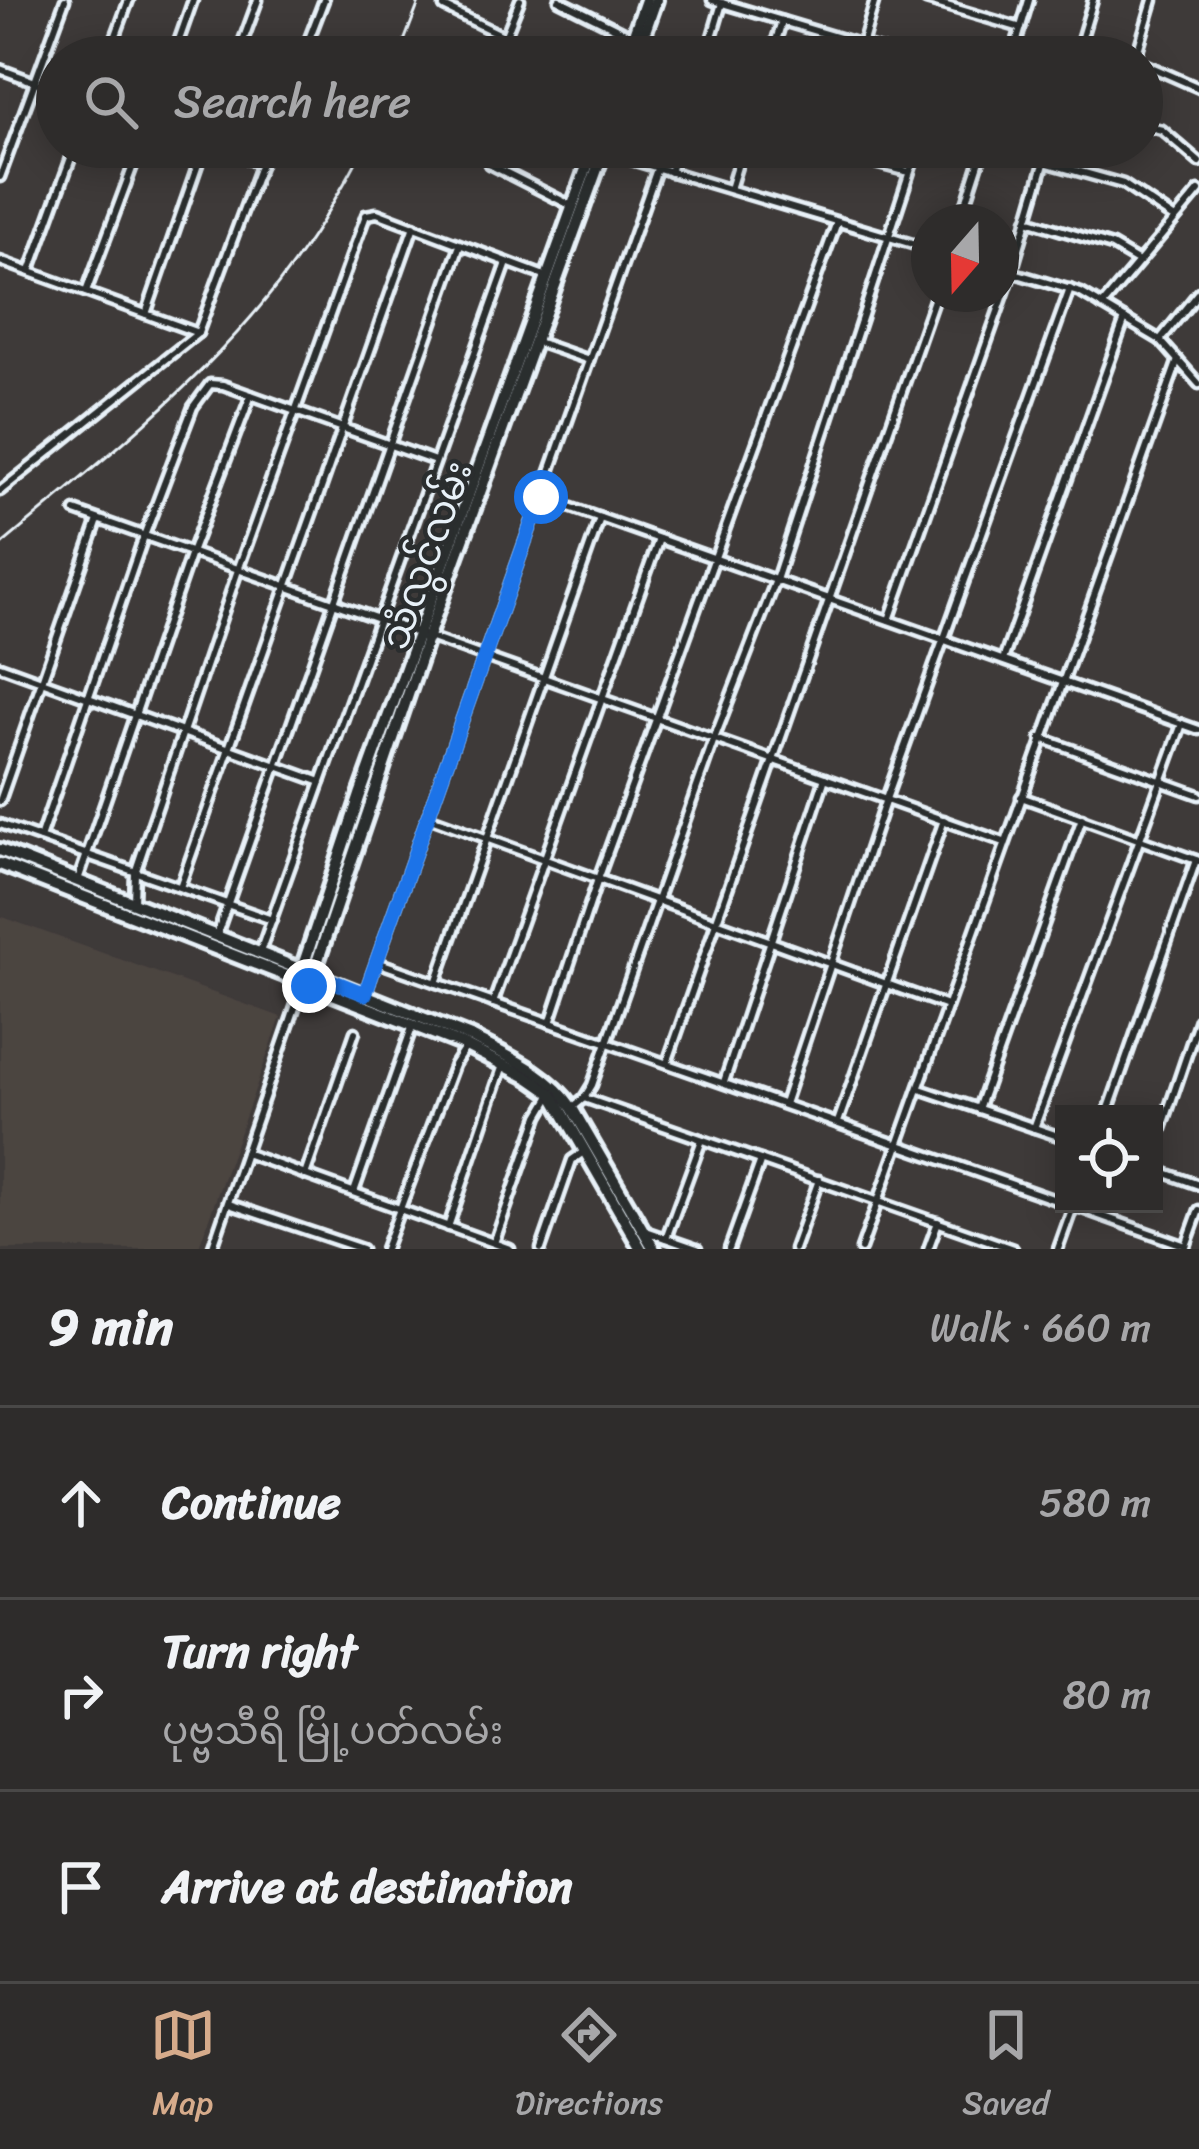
<!DOCTYPE html>
<html lang="en">
<head>
<meta charset="utf-8">
<style>
	:root { --surface:#2e2c2b; --page:#363433; --text:#f1f3f6; --muted:#a7a7a9; --line:#494847; --accent:#d6ab8b }
	body { margin:0; font-family:Sriracha,"Noto Sans Myanmar",sans-serif; background:var(--page); color:var(--text) }
	.controls { position:absolute; right:36px; bottom:36px; display:grid; overflow:hidden; border-radius:0px; box-shadow:0 6px 30px #0003 }
	.controls button { width:108px; height:108px; display:grid; place-items:center; padding:0; border:0; border-bottom:3px solid var(--line); background:var(--surface); color:var(--text); font:60px sans-serif }
	.compass { position:absolute; left:911px; top:204px; width:108px; height:108px; border-radius:50%; background:var(--surface); box-shadow:0 6px 30px #0003; rotate:200deg }
	.stop { position:absolute; width:36px; height:36px; margin:-27px; border:9px solid #1a73e8; border-radius:50%; background:#fff }
	.stop.end { background:#1a73e8; border-color:#fff; box-shadow:0 3px 12px #0008 }
	.list { margin:0; padding:0; list-style:none }
	h2 { display:flex; justify-content:space-between; align-items:center; height:156px; margin:0; padding:0 48px; font-size:51px }
	h2 small { font-size:39px; font-weight:400; color:var(--muted) }
	.list li { display:grid; grid-template-columns:78px 1fr auto; gap:36px; align-items:center; box-sizing:border-box; height:192px; padding:0 48px; border-top:3px solid var(--line) }
	.list b { display:block; font-size:45px; white-space:nowrap }
	.list p { margin:0; font-size:39px; white-space:nowrap; color:var(--muted) }
	.list em { font-size:39px; font-style:normal; color:var(--muted) }
	.icon { flex:none; width:66px; height:66px; fill:none; stroke:currentColor; stroke-width:2; stroke-linecap:round; stroke-linejoin:round }
	.map { position:relative; flex:none; width:1199px; height:1249px; overflow:hidden }
	.search { position:absolute; background:var(--surface); box-shadow:0 6px 30px #0003; left:36px; right:36px; top:36px; height:132px; display:flex; align-items:center; gap:30px; box-sizing:border-box; padding:0 42px; border-radius:66px; color:var(--muted); font-size:45px }
	.sheet { height:732px; background:var(--surface) }
	nav { display:flex; justify-content:space-around; align-items:center; box-sizing:border-box; height:168px; border-top:3px solid var(--line); background:var(--surface); font-size:33px; color:var(--muted) }
	nav a { display:grid; justify-items:center; gap:6px }
	nav .on { color:var(--accent) }
	.map>svg:first-child { display:block }
	.built { fill:#4c4441 }
	.lines { fill:none; stroke-linecap:round; stroke-linejoin:round }
	.street-casing { stroke:#e8f1f8; stroke-width:15 }
	.primary-casing { stroke:#e8f1f8; stroke-width:20 }
	.street { stroke:#2a2d2e; stroke-width:6 }
	.primary { stroke:#2a2d2e; stroke-width:10 }
	.rail { stroke:#e8f1f8; stroke-width:3 }
	.route { stroke:#1a73e8; stroke-width:15 }
	.labels { text-anchor:middle; dominant-baseline:central; stroke-width:9; stroke-linejoin:round; paint-order:stroke }
	.street-label { font-size:39px; fill:#e8f1f8; stroke:#2a2d2e }
</style>
</head>
<body>
<div class="map">
<svg width="1199" height="1249" viewBox="0 0 1199 1249">
	<rect width="100%" height="100%" fill="#3e3a39"/>
	<filter id="ink" filterUnits="userSpaceOnUse"><feTurbulence type="fractalNoise" baseFrequency=".00833" numOctaves="2"/><feDisplacementMap in="SourceGraphic" scale="24" xChannelSelector="R" yChannelSelector="G"/><feConvolveMatrix kernelMatrix="1 2 1 2 8 2 1 2 1" color-interpolation-filters="sRGB"/></filter>
	<g filter="url(#ink)">
		<polygon class="built" points="0,916 281,1017 198,1249 0,1249"/>
		<g class="lines">
			<defs>
				<g id="street">
					<polyline points="559,0 633,37"/>
					<polyline points="712,0 903,57"/>
					<polyline points="926,0 1021,28"/>
					<polyline points="444,7 546,57"/>
					<polyline points="862,45 875,0"/>
					<polyline points="1079,46 1121,57"/>
					<polyline points="108,57 129,0"/>
					<polyline points="173,57 193,0"/>
					<polyline points="237,57 258,0"/>
					<polyline points="302,57 324,0"/>
					<polyline points="497,57 520,0"/>
					<polyline points="706,57 722,3"/>
					<polyline points="771,57 782,21"/>
					<polyline points="1012,57 1029,0"/>
					<polyline points="1076,57 1093,0"/>
					<polyline points="1136,57 1153,0"/>
					<polyline points="1142,63 1199,88"/>
					<polyline points="0,69 57,90"/>
					<polyline points="1142,125 1162,130 1199,162"/>
					<polyline points="216,147 261,164"/>
					<polyline points="814,147 909,172"/>
					<polyline points="605,152 929,249"/>
					<polyline points="1045,162 1123,184 1175,219"/>
					<polyline points="489,164 572,206"/>
					<polyline points="670,172 678,147"/>
					<polyline points="0,177 65,0"/>
					<polyline points="730,189 743,147"/>
					<polyline points="1027,220 1112,246 1139,262"/>
					<polyline points="960,222 984,147"/>
					<polyline points="0,261 198,333"/>
					<polyline points="1001,269 1081,293 1160,340 1199,384"/>
					<polyline points="30,271 75,147"/>
					<polyline points="86,292 140,147"/>
					<polyline points="1102,306 1199,191"/>
					<polyline points="146,314 204,147"/>
					<polyline points="1160,340 1199,292"/>
					<polyline points="537,342 589,360"/>
					<polyline points="0,491 198,333 267,147"/>
					<polyline points="541,497 1199,730"/>
					<polyline points="75,511 1004,842"/>
					<polyline points="889,620 1012,272 1049,147"/>
					<polyline points="1003,660 1125,319"/>
					<polyline points="0,666 321,782"/>
					<polyline points="1041,738 1199,795"/>
					<polyline points="1021,797 1199,861"/>
					<polyline points="0,801 98,520"/>
					<polyline points="428,817 947,1006"/>
					<polyline points="0,824 272,920"/>
					<polyline points="40,838 144,536 193,407 210,384 223,385 435,461"/>
					<polyline points="78,880 191,553 251,395"/>
					<polyline points="180,887 414,226"/>
					<polyline points="134,901 135,873 238,570 366,215 377,213 547,277"/>
					<polyline points="217,934 459,248"/>
					<polyline points="260,952 507,263"/>
					<polyline points="377,962 1064,1203"/>
					<polyline points="436,983 600,518"/>
					<polyline points="365,994 657,169"/>
					<polyline points="493,1003 659,539"/>
					<polyline points="550,1023 598,879 837,222"/>
					<polyline points="667,1063 936,294"/>
					<polyline points="724,1082 825,778"/>
					<polyline points="920,1089 1064,1138"/>
					<polyline points="584,1098 1013,1249"/>
					<polyline points="784,1104 886,799 1070,289"/>
					<polyline points="572,1108 584,1098 592,1085 714,739 776,580 918,147"/>
					<polyline points="978,1109 1082,818"/>
					<polyline points="1107,1114 1196,860"/>
					<polyline points="838,1122 944,820"/>
					<polyline points="1034,1128 1182,724"/>
					<polyline points="1154,1152 1199,1019"/>
					<polyline points="245,1153 510,1249"/>
					<polyline points="1154,1169 1199,1185"/>
					<polyline points="305,1175 355,1032"/>
					<polyline points="354,1192 413,1025"/>
					<polyline points="229,1204 362,1249"/>
					<polyline points="1068,1204 1186,1246"/>
					<polyline points="448,1227 503,1065"/>
					<polyline points="648,1232 697,1249"/>
					<polyline points="666,1238 702,1140"/>
					<polyline points="494,1243 539,1116 552,1094"/>
					<polyline points="1186,1246 1199,1210"/>
					<polyline points="212,1249 300,993 298,981"/>
					<polyline points="385,1249 454,1065 467,1045"/>
					<polyline points="541,1249 572,1160 585,1151"/>
					<polyline points="729,1249 761,1160"/>
					<polyline points="794,1249 819,1180"/>
					<polyline points="861,1249 1178,360"/>
					<polyline points="928,1249 938,1222"/>
					<polyline points="1058,1249 1073,1207"/>
				</g>
				<g id="primary">
					<polyline points="626,57 646,0"/>
					<polyline points="636,57 656,0"/>
					<path d="M0 850 473 1038C509 1057 548 1073 572 1108L654 1249"/>
					<polyline points="0,864 466,1046 529,1078 552,1094 641,1249"/>
					<polyline points="298,981 360,795 594,147"/>
					<polyline points="309,986 427,639 605,147"/>
				</g>
			</defs>
			<use href="#street" class="street-casing"/>
			<use href="#primary" class="primary-casing"/>
			<use href="#street" class="street"/>
			<use href="#primary" class="primary"/>
			<g class="rail">
				<polyline points="398,57 420,0"/>
				<path d="M0 546C124 442 251 346 332 204 343 185 355 167 363 147"/>
			</g>
		</g>
	</g>
	<g class="lines" filter="url(#ink)">
		<polyline class="route" points="309,986 314,974 365,994 541,497"/>
	</g>
	<g class="labels">
		<g class="street-label">
			<text transform="translate(426 555) rotate(-70)">သံလွင်လမ်း</text>
		</g>
	</g>
</svg>
<div class="controls">
<button><svg class="icon" aria-label="locate" viewBox="0 0 24 24"><circle cx="12" cy="12" r="6"/><path d="M12 2v4M12 18v4M2 12h4M18 12h4"/></svg></button>
</div>
<svg class="compass" viewBox="-18 -18 36 36"><path d="M0-13l5 13h-10z" fill="#e53935"/><path d="M0 13l5-13h-10z" fill="#a7a7a9"/></svg>
<div class="stop" style="left:541px;top:497px"></div>
<div class="stop end" style="left:309px;top:986px"></div>
<div class="search"><svg class="icon" aria-label="search" viewBox="0 0 24 24"><circle cx="10" cy="10" r="6"/><path d="M15 15l6 6"/></svg>Search here</div>
</div>
<section class="sheet">
<h2>9 min<small>Walk · 660 m</small></h2>
<ul class="list">
<li><svg class="icon" aria-label="ahead" viewBox="0 0 24 24"><path d="M12 20V5M6 11l6-6 6 6"/></svg><div><b>Continue</b></div><em>580 m</em></li>
<li><svg class="icon" aria-label="right" viewBox="0 0 24 24"><path d="M7 20v-9h11M14 6l5 5-5 5"/></svg><div><b>Turn right</b><p>ပုဗ္ဗသီရိ မြို့ပတ်လမ်း</p></div><em>80 m</em></li>
<li><svg class="icon" aria-label="arrive" viewBox="0 0 24 24"><path d="M6 21V4h12l-3 4 3 4H6"/></svg><div><b>Arrive at destination</b></div></li>
</ul>
</section>
<nav>
<a class="on"><svg class="icon" aria-label="map" viewBox="0 0 24 24"><path d="M3 6l6-2 6 2 6-2v14l-6 2-6-2-6 2zM9 4v14M15 6v14"/></svg>Map</a>
<a><svg class="icon" aria-label="directions" viewBox="0 0 24 24"><path d="M12 3l9 9-9 9-9-9zM9 14v-3h6M13 9l2 2-2 2"/></svg>Directions</a>
<a><svg class="icon" aria-label="saved" viewBox="0 0 24 24"><path d="M7 4h10v16l-5-4-5 4z"/></svg>Saved</a>
</nav>
</body>
</html>
